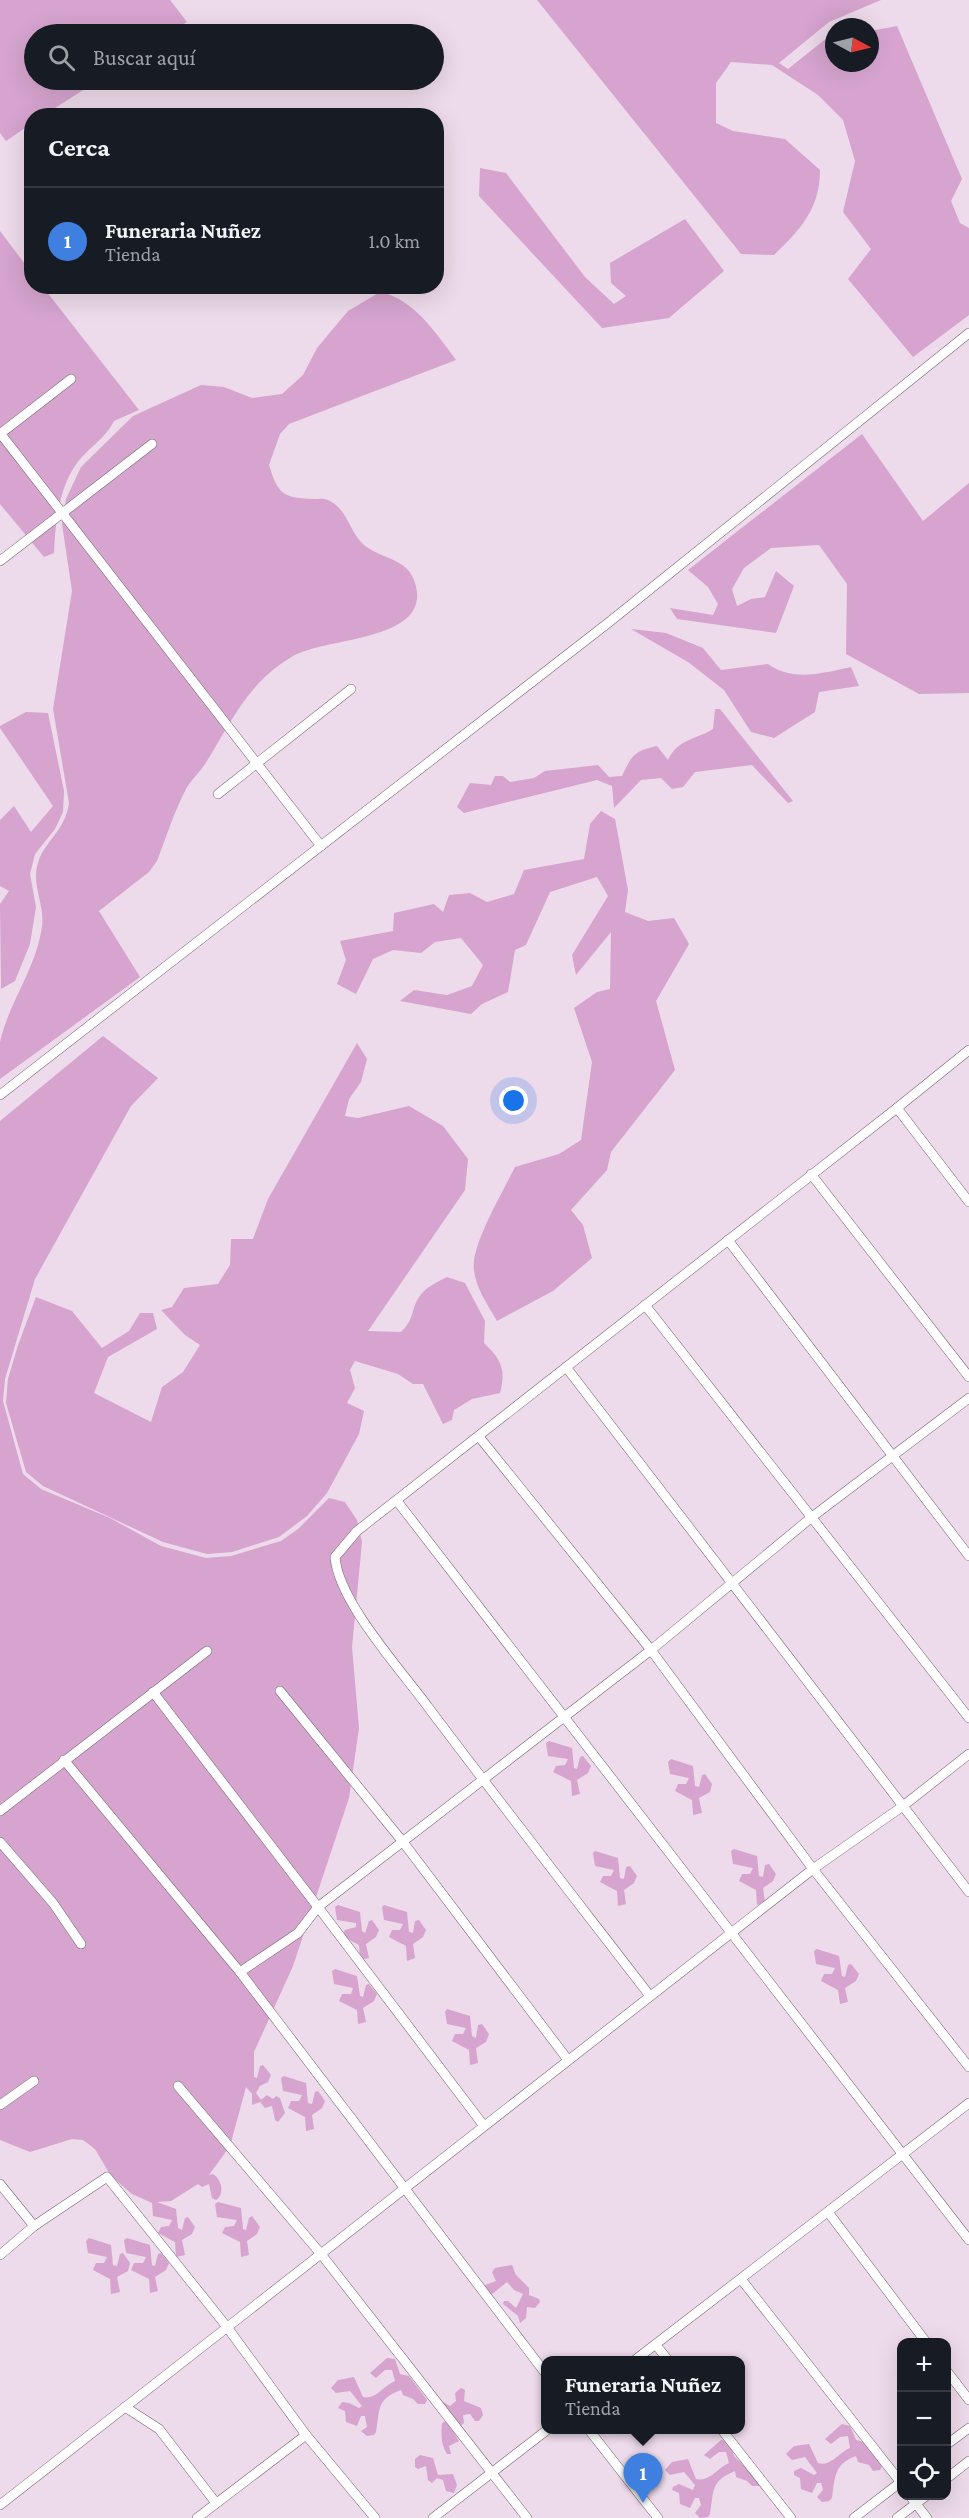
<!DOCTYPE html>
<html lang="es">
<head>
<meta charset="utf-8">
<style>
	:root { --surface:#171b24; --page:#20242c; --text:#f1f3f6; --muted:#9ea1a6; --line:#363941; --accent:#349004 }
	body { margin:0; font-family:"Crimson Pro",serif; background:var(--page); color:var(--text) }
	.controls { position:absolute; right:18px; bottom:18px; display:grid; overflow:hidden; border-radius:12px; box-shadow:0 6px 24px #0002 }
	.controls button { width:54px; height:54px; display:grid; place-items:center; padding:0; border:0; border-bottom:2px solid var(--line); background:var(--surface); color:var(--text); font:30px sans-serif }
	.compass { position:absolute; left:825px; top:18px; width:54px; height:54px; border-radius:50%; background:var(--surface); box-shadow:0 6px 24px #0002; rotate:97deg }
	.you { position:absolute; left:514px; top:1101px; width:21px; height:21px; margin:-15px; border:4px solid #fff; border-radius:50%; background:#1a73e8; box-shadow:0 0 0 9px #1a73e833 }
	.badge { display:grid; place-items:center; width:39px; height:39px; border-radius:50%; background:var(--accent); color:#fff; font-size:20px; font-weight:700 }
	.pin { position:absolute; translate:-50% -50px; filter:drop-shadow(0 2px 3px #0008) }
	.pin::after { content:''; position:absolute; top:32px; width:21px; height:18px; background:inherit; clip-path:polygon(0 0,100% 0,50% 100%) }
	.popup { position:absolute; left:541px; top:2356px; width:204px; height:78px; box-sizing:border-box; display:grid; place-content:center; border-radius:12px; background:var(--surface); filter:drop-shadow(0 2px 4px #0005); font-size:20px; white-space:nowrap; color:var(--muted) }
	.popup b { font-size:22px; color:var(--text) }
	.popup::after { content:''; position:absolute; left:50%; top:100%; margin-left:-12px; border:12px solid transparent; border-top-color:var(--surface) }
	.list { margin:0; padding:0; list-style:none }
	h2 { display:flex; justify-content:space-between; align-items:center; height:78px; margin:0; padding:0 24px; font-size:26px }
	h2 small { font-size:20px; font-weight:400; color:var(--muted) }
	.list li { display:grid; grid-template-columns:39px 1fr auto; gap:18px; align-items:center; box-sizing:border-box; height:108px; padding:0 24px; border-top:2px solid var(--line) }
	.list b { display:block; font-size:22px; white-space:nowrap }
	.list p { margin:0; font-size:20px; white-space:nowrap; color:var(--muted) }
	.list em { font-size:20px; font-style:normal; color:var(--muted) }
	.icon { flex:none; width:33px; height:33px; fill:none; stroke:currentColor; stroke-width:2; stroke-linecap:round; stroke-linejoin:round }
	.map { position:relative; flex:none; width:969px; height:2518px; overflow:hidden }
	.search { position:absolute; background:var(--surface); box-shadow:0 6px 24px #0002; left:24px; top:24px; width:420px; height:66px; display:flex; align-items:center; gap:15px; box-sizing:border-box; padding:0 21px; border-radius:33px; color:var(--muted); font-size:22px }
	.panel { position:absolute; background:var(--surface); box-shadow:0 6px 24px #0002; left:24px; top:108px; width:420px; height:186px; border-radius:24px }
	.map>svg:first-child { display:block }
	.green { fill:#d6a4cf }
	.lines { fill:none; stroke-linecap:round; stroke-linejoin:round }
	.street-casing { stroke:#766573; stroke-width:10 }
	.street { stroke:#fff; stroke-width:9 }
</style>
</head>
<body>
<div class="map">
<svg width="969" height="2518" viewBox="0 0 969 2518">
	<rect width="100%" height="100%" fill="#eddaea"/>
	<g class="green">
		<polygon points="0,0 170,0 187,22 167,34 34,34 34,80 99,80 44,115 32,116 31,124 6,141 0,133"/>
		<path d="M537 0H881L829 22 779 63 788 69 828 37 834 36V63H870V31L897 26 962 179 951 201 960 223 969 228V315L913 357 848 279 871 249 843 212 855 161 843 120 818 95 772 65 731 62 716 83V123L733 131 785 139 820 170C820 209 800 230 774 255L741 254Z"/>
		<polygon points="480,168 506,173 585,277 614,304 626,296 611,283 610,263 685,219 724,271 669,318 602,328 479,196"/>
		<path d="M0 231 31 272 32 286 43 287 139 410 114 421C105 439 89 447 77 463 59 487 55 524 54 553L44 557 0 504Z"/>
		<path d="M380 292C414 299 436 333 456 360L289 424 280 434 269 465C278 495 284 498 314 499 318 499 324 498 328 500 348 509 349 532 364 545 381 559 406 558 414 580 437 642 327 636 293 656 247 683 232 721 205 764 199 773 191 780 186 789 174 812 166 838 157 861L149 872 99 911 140 977 0 1079C0 1067 0 1053 0 1042 9 1002 37 967 42 926 45 905 31 884 38 863 44 841 65 832 69 803L53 709 72 591 62 524 66 499 81 467 133 416 201 385 224 387 252 398 282 394 303 375 317 348 348 311Z"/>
		<polygon points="862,434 923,521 969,483 969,693 919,694 846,654 847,584 819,545 771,548 744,568 732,589 737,606 751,599 765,597 776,571 794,586 776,633 677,619 670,608 713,615 718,604 708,587 688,570"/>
		<path d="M631 629 666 633 703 648 721 670 768 664C792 682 824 673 851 667L859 686 819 692 815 712 774 738 751 732 724 690 688 662Z"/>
		<path d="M715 709H720L793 801 788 803 752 765 695 772 683 787 672 789 661 778 641 780 614 808 612 786 597 780 464 813 457 807 470 783 491 785 495 776H503L510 782 534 778 545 771 598 765 609 777 622 776C632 755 634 751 657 746L668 760C678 739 695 740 713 729Z"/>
		<polygon points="26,712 48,713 64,791 63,812 55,829 35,854 30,874 36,907 30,944 15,981 1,989 0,904 9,891 0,886 0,820 14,806 31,832 53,806 0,728 0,726"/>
		<path d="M601 811 615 819 628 890 625 912 648 921 674 918 689 944 656 1001 675 1070 611 1152 607 1170 571 1210 583 1225 592 1258 553 1291 497 1321C488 1305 476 1289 474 1270 470 1246 504 1190 515 1167L559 1154 581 1140 592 1062 574 1008 597 992 610 989 611 932 576 975 572 955 608 896 597 877 550 892 526 945 515 950 508 992 482 1004 471 1014 400 1001 414 990 447 995 472 986 483 965 461 938 435 942 421 953 393 950 373 959 356 994 337 984 346 960 340 941 393 931 394 913 434 904 443 912 449 895 470 893 487 902 514 894 524 870 584 859 590 824Z"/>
		<path d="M103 1036 158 1078 131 1106 35 1279 5 1379 3 1401 23 1474 41 1489 110 1518 161 1546 206 1558 231 1556 281 1541 298 1529 329 1498 345 1502 357 1520 362 1542 352 1647 359 1728 349 1798 293 1966 254 2052V2077L257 2078 260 2066 263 2065 271 2075 268 2082 260 2086 256 2093 261 2100 267 2095 273 2099 276 2096 280 2098 285 2113 278 2122 275 2120 272 2106 265 2108 260 2102 252 2105V2094L246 2087 230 2146 209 2175 213 2174C222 2180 225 2194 216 2200L212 2198 209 2184 202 2187 198 2184 171 2201 157 2202 176 2209 178 2228 182 2230 185 2218 188 2217 195 2227 192 2234 182 2240 185 2255 176 2257 175 2242 158 2233 161 2227 169 2226 172 2220 153 2216 152 2203 132 2194 111 2176 95 2149 83 2140 72 2139 30 2152 0 2140V1121Z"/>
		<path d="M357 1043 367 1059 361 1082 349 1099 345 1116 358 1118 409 1106 443 1126 468 1159 465 1190 368 1331 401 1332C414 1320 411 1310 419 1297 426 1287 437 1282 447 1277L465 1283 485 1321 484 1343C502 1360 506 1370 500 1393L472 1399 454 1410 452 1420 443 1424 423 1384H413L398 1374 355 1361 350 1370 355 1388 347 1403 364 1411 359 1434 327 1493 307 1516 279 1537 232 1552 207 1554 163 1542 43 1486 26 1472 6 1403 8 1379 18 1345 36 1297 72 1311 102 1348 129 1331 140 1313H153L157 1329 108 1357 94 1393 151 1422 162 1387 183 1372 200 1345 185 1335 161 1310 172 1307 184 1288 218 1284 230 1265 231 1239H253L268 1199Z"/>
		<polygon points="549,1741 572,1748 574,1768 577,1769 580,1757 583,1756 591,1766 588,1773 577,1780 580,1794 572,1796 571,1781 553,1772 556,1766 565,1765 568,1759 548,1756 546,1743"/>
		<polygon points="671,1759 693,1766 695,1786 699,1787 702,1775 705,1774 712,1784 710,1792 699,1798 702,1813 693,1815 692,1800 675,1791 678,1784 686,1784 689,1778 670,1774 668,1762"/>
		<polygon points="734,1849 757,1856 759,1876 763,1877 765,1865 769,1864 776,1874 773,1881 763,1888 765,1902 757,1905 756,1890 739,1881 742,1874 750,1874 753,1868 733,1864 731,1851"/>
		<polygon points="595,1851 618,1858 620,1878 624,1879 626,1867 630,1866 637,1876 634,1883 624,1890 626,1904 618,1906 617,1891 600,1882 603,1876 611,1876 614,1870 595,1866 593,1853"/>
		<polygon points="338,1905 360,1912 362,1931 365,1933 369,1921 372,1920 379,1930 376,1937 366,1944 369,1958 360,1960 359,1945 342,1936 345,1930 356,1927 356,1923 337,1920 335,1907"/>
		<polygon points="384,1905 407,1912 409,1932 413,1933 415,1921 419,1920 426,1930 423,1937 413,1944 415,1958 407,1961 406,1946 389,1937 392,1930 400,1930 403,1924 384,1920 382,1907"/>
		<polygon points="817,1949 839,1956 842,1976 845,1977 848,1965 851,1964 859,1974 856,1981 845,1988 848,2002 840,2004 838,1990 821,1981 824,1974 832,1974 835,1968 816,1964 814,1951"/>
		<polygon points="335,1969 357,1976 360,1996 363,1997 366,1985 369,1984 377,1994 374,2001 363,2008 366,2022 358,2024 357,2010 339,2001 342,1994 351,1994 353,1988 334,1984 332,1971"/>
		<polygon points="447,2009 470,2016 472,2036 476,2038 478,2025 482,2024 489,2034 486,2042 476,2048 478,2063 470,2065 469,2050 452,2041 455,2034 463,2034 466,2028 447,2024 445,2012"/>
		<polygon points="284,2076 306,2083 308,2103 312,2104 315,2092 318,2091 325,2101 322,2108 312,2115 314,2129 306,2131 305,2117 288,2108 291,2101 299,2101 302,2095 283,2091 281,2078"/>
		<polygon points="218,2202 241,2208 243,2229 246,2230 249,2218 252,2216 260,2227 257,2234 247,2241 249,2255 241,2257 240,2242 222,2233 225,2227 234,2226 237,2220 217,2217 215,2204"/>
		<polygon points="89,2238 111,2245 113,2265 117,2266 120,2254 123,2253 130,2263 128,2271 117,2277 120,2292 111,2294 110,2279 93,2270 96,2263 104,2263 107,2257 88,2253 86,2241"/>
		<polygon points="127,2238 150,2245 152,2265 155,2266 158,2254 161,2253 169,2263 166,2270 155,2277 158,2291 150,2293 149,2279 131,2270 134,2263 143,2263 146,2257 126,2253 124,2240"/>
		<polygon points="512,2265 516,2275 529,2288 529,2295 539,2299 540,2302 535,2308 527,2307 526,2318 520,2323 518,2316 503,2304 504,2301 508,2301 516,2308 523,2294 514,2290 507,2282 491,2295 484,2289 485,2285 496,2281 492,2272 495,2268"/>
		<path d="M387 2358 395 2359 400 2374 409 2376 427 2400 425 2404H418L413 2399 403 2395 401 2390C376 2399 380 2410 376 2432L374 2435 367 2436 361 2431 367 2427 365 2416H361L357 2426 346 2422 345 2411 338 2408 342 2402 349 2403 359 2408 362 2406 350 2391 336 2393 331 2388 338 2380 354 2377 363 2397C376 2400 383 2386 395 2381L392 2370H385L376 2378 370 2373Z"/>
		<path d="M461 2388 465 2390 464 2401 481 2408 483 2415 479 2421H475L470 2414 463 2415 464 2423 453 2431 459 2441 449 2446 451 2454H447C441 2445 441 2434 442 2423L449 2420 431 2402 438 2399 450 2406 456 2401 455 2393Z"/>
		<path d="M842 2424 850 2426 856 2440 864 2442 882 2466 880 2470 873 2471 869 2465 858 2462 856 2456C834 2464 835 2477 832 2498L829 2501 822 2502 817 2497 823 2490 821 2483H817L812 2493 801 2489 800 2478 794 2475V2471L801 2468 814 2475 817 2473 805 2457 792 2460 786 2454 794 2446 809 2444 818 2463C831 2467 839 2452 850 2448L848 2436 840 2437 831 2444 825 2439Z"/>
		<path d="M721 2440 729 2441 734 2456 760 2482 759 2486H752L747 2481 736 2477 735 2471C710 2481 714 2491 710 2514L708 2517 700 2518 695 2513 701 2505 699 2498H695L690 2508 680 2504 679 2493 672 2490 673 2487 679 2484 693 2490 695 2485 684 2472 670 2475 665 2470 672 2462 688 2459 696 2479C710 2482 717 2468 729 2463L726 2452H719L710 2459 704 2455Z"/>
		<polygon points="420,2455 433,2458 438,2475 453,2474 457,2485 454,2493 446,2491 443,2480 437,2478 432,2483 428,2480 426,2466 418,2469 415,2467 415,2459"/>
	</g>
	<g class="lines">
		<defs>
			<g id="street">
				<polyline points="0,433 321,846"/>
				<polyline points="0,434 71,379"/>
				<polyline points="0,561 152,444"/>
				<polyline points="218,794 351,689"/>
				<polyline points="969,1050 897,1108 969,1202"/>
				<polyline points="0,1095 608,623 969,333"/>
				<polyline points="811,1174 969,1377"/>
				<polyline points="728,1240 969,1556"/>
				<polyline points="645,1305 969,1718"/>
				<polyline points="566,1367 969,1892"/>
				<polyline points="397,1501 969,2240"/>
				<polyline points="280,1691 403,1842 568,2060"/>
				<polyline points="153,1692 318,1907 298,1933 240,1972"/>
				<polyline points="969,1754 903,1806 813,1869 969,2067"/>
				<polyline points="64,1760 240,1972 546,2374"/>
				<polyline points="0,1811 207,1651"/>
				<polyline points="0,1842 53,1903 81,1944"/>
				<path d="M650 1996C576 1900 501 1804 428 1707 401 1670 338 1601 335 1557L357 1531 897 1108"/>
				<polyline points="178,2086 321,2254 527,2518"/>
				<polyline points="0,2105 34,2081"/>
				<polyline points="484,2126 318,1907 651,1650 812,1517 969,1398"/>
				<polyline points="0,2184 34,2226"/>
				<polyline points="828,2212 926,2342"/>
				<polyline points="0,2255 34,2226 107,2177 227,2327 306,2435 375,2518"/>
				<polyline points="741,2279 902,2484"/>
				<polyline points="656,2345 668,2360"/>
				<polyline points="635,2360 969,2103"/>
				<polyline points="946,2370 969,2400"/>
				<polyline points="125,2407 159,2429 216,2503"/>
				<polyline points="589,2430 658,2518"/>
				<polyline points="722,2430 791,2518"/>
				<polyline points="946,2445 969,2428"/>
				<polyline points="946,2479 969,2461"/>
				<polyline points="910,2496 927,2518"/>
				<polyline points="0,2505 813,1869 651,1650 480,1438"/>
				<polyline points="197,2518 306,2435"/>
				<polyline points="433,2518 547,2430"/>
				<polyline points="854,2518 902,2481"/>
				<polyline points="897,2518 926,2496"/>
			</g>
		</defs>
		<use href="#street" class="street-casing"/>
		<use href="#street" class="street"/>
	</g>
</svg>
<div class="controls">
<button>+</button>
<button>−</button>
<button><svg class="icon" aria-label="locate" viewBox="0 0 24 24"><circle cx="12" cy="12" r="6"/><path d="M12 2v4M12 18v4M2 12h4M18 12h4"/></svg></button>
</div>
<svg class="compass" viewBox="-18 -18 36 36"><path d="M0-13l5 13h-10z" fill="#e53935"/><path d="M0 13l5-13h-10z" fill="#9ea1a6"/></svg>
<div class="you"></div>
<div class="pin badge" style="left:643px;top:2503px;background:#3f7fe0">1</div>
<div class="popup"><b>Funeraria Nuñez</b>Tienda</div>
<div class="search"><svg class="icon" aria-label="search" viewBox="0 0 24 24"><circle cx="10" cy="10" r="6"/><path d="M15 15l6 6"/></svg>Buscar aquí</div>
<section class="panel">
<h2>Cerca<small></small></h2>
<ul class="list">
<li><span class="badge" style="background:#3f7fe0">1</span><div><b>Funeraria Nuñez</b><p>Tienda</p></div><em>1.0 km</em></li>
</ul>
</section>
</div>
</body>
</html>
